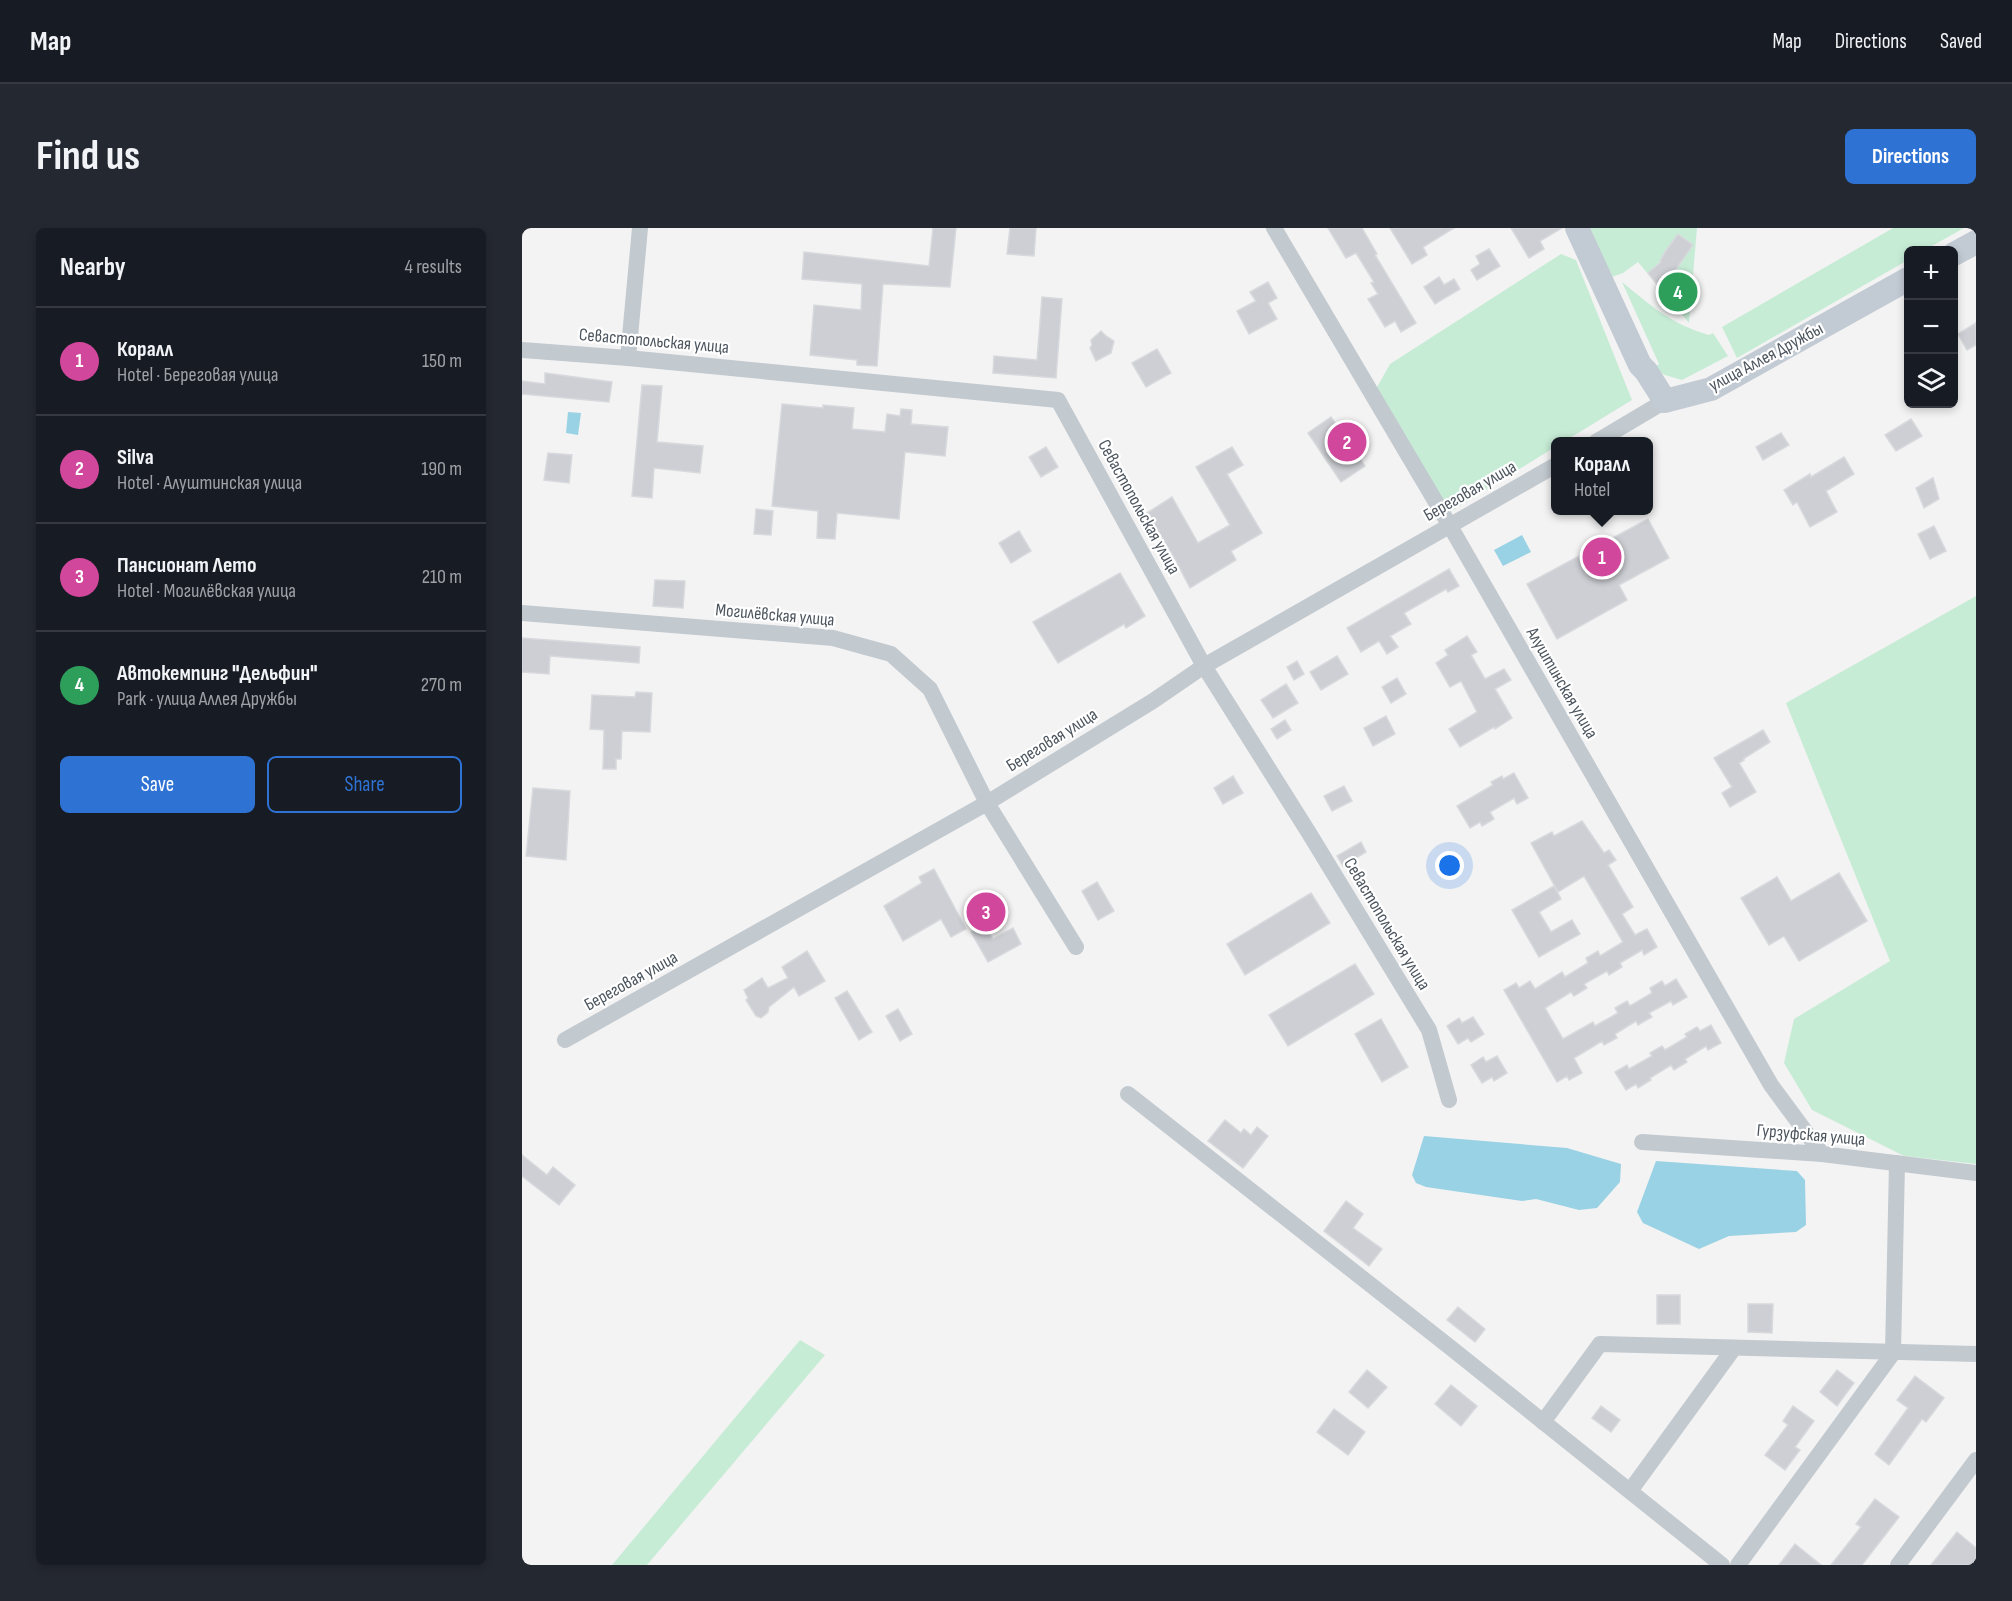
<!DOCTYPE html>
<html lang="en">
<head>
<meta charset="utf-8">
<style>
	:root { --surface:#171b24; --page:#242831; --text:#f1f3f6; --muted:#9ea1a6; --line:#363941; --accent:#2e72d3 }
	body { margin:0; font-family:"Sofia Sans Condensed",sans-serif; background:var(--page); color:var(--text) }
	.controls { position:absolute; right:18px; top:18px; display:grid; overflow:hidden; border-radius:9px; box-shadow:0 3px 9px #0003 }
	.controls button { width:54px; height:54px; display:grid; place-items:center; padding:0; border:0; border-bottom:2px solid var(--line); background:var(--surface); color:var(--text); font:30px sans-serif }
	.you { position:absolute; left:928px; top:638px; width:21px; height:21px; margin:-15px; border:4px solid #fff; border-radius:50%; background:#1a73e8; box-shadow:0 0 0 9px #1a73e833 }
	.badge { display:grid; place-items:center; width:39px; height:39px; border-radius:50%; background:var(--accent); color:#fff; font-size:20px; font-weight:700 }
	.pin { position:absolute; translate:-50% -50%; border:3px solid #fff; box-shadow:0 2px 6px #0006 }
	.popup { position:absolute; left:1029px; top:209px; width:102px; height:78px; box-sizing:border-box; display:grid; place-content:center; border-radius:9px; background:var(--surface); filter:drop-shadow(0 2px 4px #0005); font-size:20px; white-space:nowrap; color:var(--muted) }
	.popup b { font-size:22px; color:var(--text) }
	.popup::after { content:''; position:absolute; left:50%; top:100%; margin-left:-12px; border:12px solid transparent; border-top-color:var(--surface) }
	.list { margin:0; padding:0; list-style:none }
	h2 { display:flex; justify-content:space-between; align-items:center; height:78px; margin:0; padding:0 24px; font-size:26px }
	h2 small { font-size:20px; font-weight:400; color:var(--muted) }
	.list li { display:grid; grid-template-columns:39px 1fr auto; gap:18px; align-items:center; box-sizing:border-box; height:108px; padding:0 24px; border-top:2px solid var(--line) }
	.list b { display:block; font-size:22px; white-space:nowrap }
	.list p { margin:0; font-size:20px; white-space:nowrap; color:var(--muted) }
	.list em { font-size:20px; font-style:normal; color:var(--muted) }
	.actions { display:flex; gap:12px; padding:18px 24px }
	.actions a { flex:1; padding:14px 0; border:2px solid var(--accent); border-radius:9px; text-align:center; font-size:21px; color:var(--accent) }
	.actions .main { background:var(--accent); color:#fff }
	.icon { flex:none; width:33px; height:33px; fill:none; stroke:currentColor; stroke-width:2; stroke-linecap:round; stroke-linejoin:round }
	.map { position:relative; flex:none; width:1454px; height:1337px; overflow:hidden; border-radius:9px }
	header { display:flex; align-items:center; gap:36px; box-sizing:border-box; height:84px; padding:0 30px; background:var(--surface); border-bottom:2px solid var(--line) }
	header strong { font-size:28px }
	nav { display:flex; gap:33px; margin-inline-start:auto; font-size:21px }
	.intro { display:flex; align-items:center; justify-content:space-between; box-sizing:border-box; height:144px; padding:0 36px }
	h1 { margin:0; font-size:42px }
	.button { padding:15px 27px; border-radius:9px; background:var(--accent); color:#fff; font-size:21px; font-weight:700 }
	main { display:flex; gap:36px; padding:0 36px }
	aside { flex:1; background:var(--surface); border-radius:9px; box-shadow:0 3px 9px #0003 }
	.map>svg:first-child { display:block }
	.green { fill:#c7ecd6 }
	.water { fill:#99d2e4 }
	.building { fill:#cdcfd4; stroke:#d7d9dd; stroke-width:1.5 }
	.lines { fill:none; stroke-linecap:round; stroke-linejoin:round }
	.street { stroke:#c2c9cf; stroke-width:16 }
	.secondary { stroke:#c2cad3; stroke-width:24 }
	.labels { text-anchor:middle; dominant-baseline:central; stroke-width:4.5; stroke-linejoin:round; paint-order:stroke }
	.street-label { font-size:18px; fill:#4c555e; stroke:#fff }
</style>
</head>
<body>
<header>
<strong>Map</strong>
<nav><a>Map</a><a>Directions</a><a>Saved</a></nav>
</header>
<div class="intro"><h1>Find us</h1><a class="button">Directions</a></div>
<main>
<aside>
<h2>Nearby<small>4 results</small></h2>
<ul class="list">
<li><span class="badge" style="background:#d1479c">1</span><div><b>Коралл</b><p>Hotel · Береговая улица</p></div><em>150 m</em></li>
<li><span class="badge" style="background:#d1479c">2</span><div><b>Silva</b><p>Hotel · Алуштинская улица</p></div><em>190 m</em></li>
<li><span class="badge" style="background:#d1479c">3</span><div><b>Пансионат Лето</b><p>Hotel · Могилёвская улица</p></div><em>210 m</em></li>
<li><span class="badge" style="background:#2e9e5b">4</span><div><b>Автокемпинг &quot;Дельфин&quot;</b><p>Park · улица Аллея Дружбы</p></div><em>270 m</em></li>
</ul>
<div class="actions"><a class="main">Save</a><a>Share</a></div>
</aside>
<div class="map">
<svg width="1454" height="1337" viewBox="0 0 1454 1337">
	<rect width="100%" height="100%" fill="#f4f3f3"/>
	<g class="green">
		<polygon points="1068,0 1175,0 1167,95 1116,34 1101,45 1090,49"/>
		<polygon points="1371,0 1442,0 1403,22 1386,22 1386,32 1215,130 1200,99"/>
		<polygon points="1039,26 1054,32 1110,172 1043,213 1034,214 1033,219 928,284 854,161 868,136"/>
		<path d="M1100 54C1128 77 1151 97 1187 107L1191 105 1206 128 1160 152 1143 147 1130 140 1137 136Z"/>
		<polygon points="1454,368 1454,936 1382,928 1290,882 1262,835 1272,791 1368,733 1264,475"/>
		<polygon points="278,1112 303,1127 125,1337 90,1337"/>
	</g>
	<g class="water">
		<polygon points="46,184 59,185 56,207 44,205"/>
		<polygon points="1000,307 1009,324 981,338 972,322"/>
		<polygon points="902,908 1045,920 1099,936 1098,954 1075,980 1057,982 1014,971 1000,973 904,959 894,955 890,947"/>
		<polygon points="1134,933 1275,943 1283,952 1284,997 1274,1004 1207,1008 1177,1021 1121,995 1115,984"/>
	</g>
	<g class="building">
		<polygon points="411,0 434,0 428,59 361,56 355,138 335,137 335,132 288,127 292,77 339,82 340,56 280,51 282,24 407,38"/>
		<polygon points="488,0 514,0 512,28 485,26"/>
		<polygon points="806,0 840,0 855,26 853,27 894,95 879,104 873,93 863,99 846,71 856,66 849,55 852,54 834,25 824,30"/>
		<polygon points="868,0 932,0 901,19 905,27 890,36"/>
		<polygon points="989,0 1040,0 1018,13 1022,21 1007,30"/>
		<polygon points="1156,6 1171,17 1157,37 1141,64 1126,45 1139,34 1138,33 1143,24"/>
		<polygon points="967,21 978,38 955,52 949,42 958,36 954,28"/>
		<polygon points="917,49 922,57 932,51 938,61 913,76 902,59"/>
		<polygon points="746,54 755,70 746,75 755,91 727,106 715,83 734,73 728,64"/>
		<polygon points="520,69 540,71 534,150 471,145 472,128 515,132"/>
		<polygon points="1454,95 1454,117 1445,122 1436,106"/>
		<polygon points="579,103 584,108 592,113 589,125 574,133 568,120 570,117 569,112"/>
		<polygon points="635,121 649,145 624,159 610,135"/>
		<polygon points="23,145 90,154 87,174 0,166 0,153 23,156"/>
		<polygon points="120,157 140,158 135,214 181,218 178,245 132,240 130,270 110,268"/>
		<polygon points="260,176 301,180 301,177 332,180 330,201 363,204 365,186 378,188 379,181 390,182 389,196 426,199 423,228 383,224 377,291 315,285 313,311 295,310 296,283 250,278"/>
		<polygon points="809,189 843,238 819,254 786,205"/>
		<polygon points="1389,191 1400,208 1374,223 1363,207"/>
		<polygon points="1259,205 1267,217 1241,232 1234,219"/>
		<polygon points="524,219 536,239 519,249 507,229"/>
		<polygon points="710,219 721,237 705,246 740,305 709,323 714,332 668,360 653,331 625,285 650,269 676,315 708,297 674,239"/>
		<polygon points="26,225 50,227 47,255 22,252"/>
		<polygon points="1322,229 1332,246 1304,263 1315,284 1288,299 1275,274 1271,277 1262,262 1288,246 1289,249"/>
		<polygon points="1411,250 1417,271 1402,280 1394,260"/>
		<polygon points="234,281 251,283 249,307 232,306"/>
		<polygon points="1126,291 1147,330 1097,357 1105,372 1035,411 1005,356"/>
		<polygon points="1412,298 1424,323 1408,331 1396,306"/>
		<polygon points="497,303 509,323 489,335 477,315"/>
		<polygon points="927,341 937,358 926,364 924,361 882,385 889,396 868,408 876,419 865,426 857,413 839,424 825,400"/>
		<polygon points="598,345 623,388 604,400 602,396 536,435 511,394"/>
		<polygon points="133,352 163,353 161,380 131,378"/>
		<polygon points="945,408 955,424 949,427 963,451 982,441 989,452 973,461 990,490 973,501 972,499 938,519 927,501 955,484 939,453 928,459 914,435 926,427 923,422"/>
		<polygon points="0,410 118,419 117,435 28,428 27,446 0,444"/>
		<polygon points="815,428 826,446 799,462 788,444"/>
		<polygon points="775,433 782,446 772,452 765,439"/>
		<polygon points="875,450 884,466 869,475 860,459"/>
		<polygon points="764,456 776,475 751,490 739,472"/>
		<polygon points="114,464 130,465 128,504 100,503 99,531 94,531 94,541 81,541 82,502 68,501 70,467 113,469"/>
		<polygon points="864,488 873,506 851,518 842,500"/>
		<polygon points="763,492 769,502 755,511 749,501"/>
		<polygon points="1241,502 1248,514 1221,531 1222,532 1217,535 1234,564 1208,579 1200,565 1210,559 1192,530"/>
		<polygon points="992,545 1006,570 995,576 992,570 968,584 972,591 960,598 958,594 948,600 935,578 971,557 969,554 980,548 981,551"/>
		<polygon points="711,548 721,565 701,576 692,560"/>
		<polygon points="822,558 830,573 810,583 802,568"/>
		<polygon points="11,560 48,563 44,632 4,628"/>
		<polygon points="1060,593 1082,625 1087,622 1094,632 1086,637 1111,679 1100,686 1113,707 1125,701 1135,719 1122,727 1120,722 1098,735 1100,739 1087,747 1085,743 1062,756 1065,760 1052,768 1049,764 1023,780 1041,811 1071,794 1073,798 1096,785 1093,780 1105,773 1108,778 1130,765 1128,760 1140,753 1143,758 1154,751 1165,769 1151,777 1149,773 1127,785 1130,789 1116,797 1114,793 1093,806 1095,810 1082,817 1080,813 1052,830 1060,845 1047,852 1045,848 1035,854 982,762 994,755 997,760 1008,753 1013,761 1040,744 1043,749 1066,735 1064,730 1076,723 1078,728 1101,714 1062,648 1036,664 1009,615 1030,604 1032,608"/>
		<polygon points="839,614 844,624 821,638 815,628"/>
		<polygon points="412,641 444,701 429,709 419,691 381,713 362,678 400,655 397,649"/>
		<polygon points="1317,645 1345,693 1277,733 1262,708 1247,717 1219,670 1255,649 1269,673"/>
		<polygon points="575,654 592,683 576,692 560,663"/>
		<polygon points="1032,658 1039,671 1017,684 1029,704 1050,692 1058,706 1017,729 990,682"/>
		<polygon points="789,665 808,695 723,747 705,716"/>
		<polygon points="461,696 471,711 491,700 499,716 466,734 449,704"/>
		<polygon points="285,723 303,753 277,768 272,759 247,779 246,784 239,790 234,788 224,772 226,770 222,762 240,750 246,760 266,750 260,739"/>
		<polygon points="833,736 852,766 766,818 747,787"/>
		<polygon points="325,763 350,804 337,812 313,770"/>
		<polygon points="376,781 390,806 378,813 364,788"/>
		<polygon points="951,789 962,806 949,814 946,810 936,816 925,798 937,790 940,795"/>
		<polygon points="859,791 886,839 860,854 833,806"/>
		<polygon points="1189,797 1199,815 1186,822 1184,818 1163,831 1165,834 1152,842 1149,837 1128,850 1129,852 1116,860 1114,856 1104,862 1093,844 1105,837 1107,841 1130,828 1128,825 1140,818 1143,822 1165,809 1163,806 1175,799 1178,803"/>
		<polygon points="975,828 985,845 972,853 970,849 960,855 949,837 961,829 964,834"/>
		<polygon points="703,892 719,905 722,901 729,907 735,899 746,908 721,940 686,913"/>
		<polygon points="0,927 25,947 31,939 53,957 37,977 0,948"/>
		<polygon points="824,973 841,986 831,1000 860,1021 847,1038 802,1003"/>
		<rect x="1135" y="1067" width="23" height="29"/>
		<polygon points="1226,1076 1251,1076 1250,1105 1226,1104"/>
		<polygon points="936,1079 963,1101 953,1114 925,1092"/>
		<polygon points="845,1142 865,1159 846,1180 827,1164"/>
		<polygon points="1315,1142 1332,1155 1315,1178 1298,1164"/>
		<polygon points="1393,1148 1422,1170 1404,1194 1400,1191 1367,1237 1353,1226 1386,1180 1375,1172"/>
		<polygon points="929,1157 955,1178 939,1198 913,1176"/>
		<polygon points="1079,1178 1098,1192 1089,1204 1070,1190"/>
		<polygon points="1271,1178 1292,1193 1273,1219 1278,1222 1263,1242 1243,1227 1266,1197 1261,1193"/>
		<polygon points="812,1181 843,1204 826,1227 795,1204"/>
		<polygon points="1353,1271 1377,1289 1340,1337 1309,1337 1339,1299 1334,1296"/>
		<polygon points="1435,1304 1454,1320 1454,1332 1450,1337 1409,1337"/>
		<polygon points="1273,1316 1299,1337 1257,1337"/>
	</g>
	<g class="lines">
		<g class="street">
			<polyline points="752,0 928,298 1249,857 1300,926"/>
			<polyline points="0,122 106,130 536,172 682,438 787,605 907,802 927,872"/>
			<polyline points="106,130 118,0"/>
			<polyline points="1074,214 1143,173"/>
			<polyline points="0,385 311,410 369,426 408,461 465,575 554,719"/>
			<polyline points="43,812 465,575 631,473 682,438 1034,237"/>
			<polyline points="606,866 929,1120 1200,1337"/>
			<polyline points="1120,914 1300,926 1454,945"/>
			<polyline points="1021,1194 1078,1116 1454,1126"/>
			<polyline points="1108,1263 1212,1120"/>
			<polyline points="1216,1337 1371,1125 1375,935"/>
			<polyline points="1376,1337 1454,1232"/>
		</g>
		<g class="secondary">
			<polyline points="1055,0 1118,137 1124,143 1143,173 1189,161 1386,51"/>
			<polyline points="1432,26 1454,14"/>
		</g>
	</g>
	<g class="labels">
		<g class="street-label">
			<text transform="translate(132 113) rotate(5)">Севастопольская улица</text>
			<text transform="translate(1244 129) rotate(-28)">улица Аллея Дружбы</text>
			<text transform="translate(948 263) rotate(-30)">Береговая улица</text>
			<text transform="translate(617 279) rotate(61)">Севастопольская улица</text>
			<text transform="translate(253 387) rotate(5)">Могилёвская улица</text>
			<text transform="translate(1040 455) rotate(60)">Алуштинская улица</text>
			<text transform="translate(530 512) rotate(-32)">Береговая улица</text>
			<text transform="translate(865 696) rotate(59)">Севастопольская улица</text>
			<text transform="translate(109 753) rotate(-29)">Береговая улица</text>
			<text transform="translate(1289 907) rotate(5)">Гурзуфская улица</text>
		</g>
	</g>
</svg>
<div class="controls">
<button>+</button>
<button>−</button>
<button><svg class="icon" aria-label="layers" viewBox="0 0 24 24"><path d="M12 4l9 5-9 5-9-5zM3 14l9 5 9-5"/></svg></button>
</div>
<div class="you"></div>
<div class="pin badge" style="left:1080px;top:329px;background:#d1479c">1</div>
<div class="popup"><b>Коралл</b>Hotel</div>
<div class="pin badge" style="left:825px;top:214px;background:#d1479c">2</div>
<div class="pin badge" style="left:464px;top:684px;background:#d1479c">3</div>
<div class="pin badge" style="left:1156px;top:64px;background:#2e9e5b">4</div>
</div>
</main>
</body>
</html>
